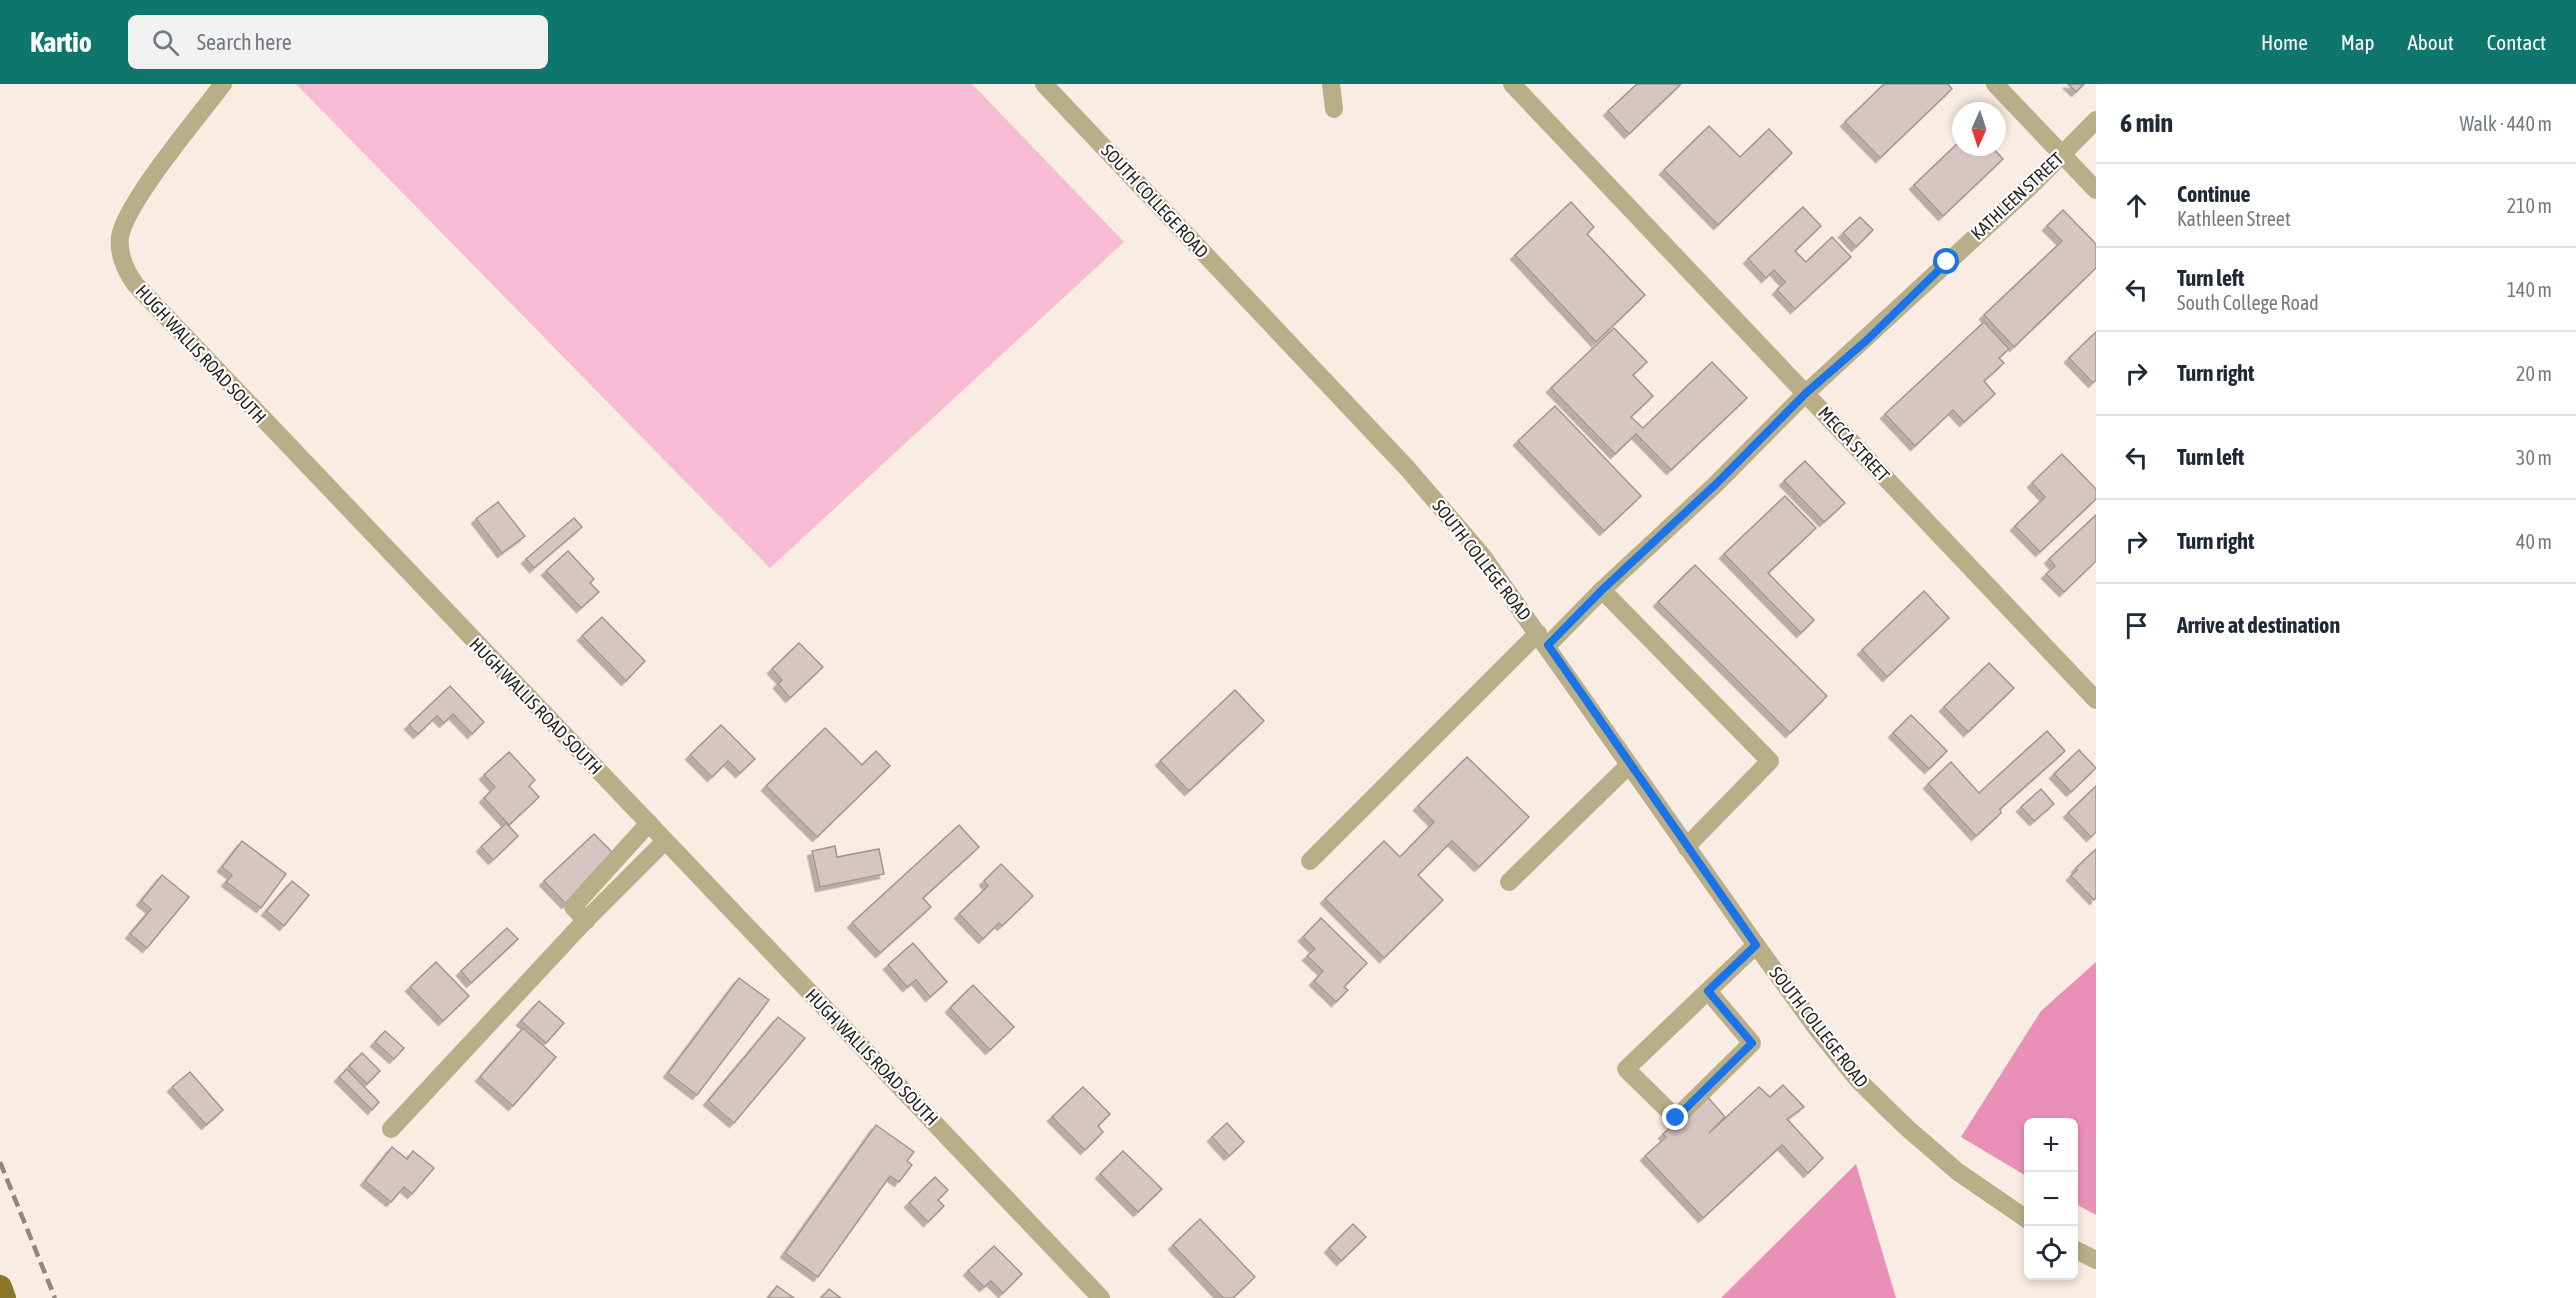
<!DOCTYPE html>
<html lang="en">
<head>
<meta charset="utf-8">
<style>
	:root { --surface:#fff; --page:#f2f2f3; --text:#1f2937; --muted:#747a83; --line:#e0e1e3; --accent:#0f766e }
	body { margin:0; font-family:"Asap Condensed",sans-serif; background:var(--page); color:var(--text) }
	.controls { position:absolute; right:18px; bottom:18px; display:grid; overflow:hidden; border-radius:9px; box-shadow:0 3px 9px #0003 }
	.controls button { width:54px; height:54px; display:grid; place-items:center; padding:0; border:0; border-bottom:2px solid var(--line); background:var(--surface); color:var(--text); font:30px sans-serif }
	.compass { position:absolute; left:1952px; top:18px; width:54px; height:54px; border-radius:50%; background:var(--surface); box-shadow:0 3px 9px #0003; rotate:183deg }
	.stop { position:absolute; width:18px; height:18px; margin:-14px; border:4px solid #1a73e8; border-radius:50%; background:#fff }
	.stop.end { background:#1a73e8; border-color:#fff; box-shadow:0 2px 6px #0008 }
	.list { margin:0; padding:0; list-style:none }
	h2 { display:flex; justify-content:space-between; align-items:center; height:78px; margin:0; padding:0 24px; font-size:26px }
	h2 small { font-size:20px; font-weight:400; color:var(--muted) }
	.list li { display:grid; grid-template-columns:39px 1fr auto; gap:18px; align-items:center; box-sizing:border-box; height:84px; padding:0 24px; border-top:2px solid var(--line) }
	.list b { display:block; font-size:22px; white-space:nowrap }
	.list p { margin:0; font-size:20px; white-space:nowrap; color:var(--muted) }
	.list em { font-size:20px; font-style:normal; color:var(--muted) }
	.icon { flex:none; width:33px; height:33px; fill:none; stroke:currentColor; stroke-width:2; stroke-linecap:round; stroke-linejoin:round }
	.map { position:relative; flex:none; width:2096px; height:1214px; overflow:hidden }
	header { display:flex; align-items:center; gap:36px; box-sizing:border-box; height:84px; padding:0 30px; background:var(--accent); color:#fff }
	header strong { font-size:28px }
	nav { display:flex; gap:33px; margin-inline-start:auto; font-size:21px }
	.search { width:420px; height:54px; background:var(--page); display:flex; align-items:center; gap:15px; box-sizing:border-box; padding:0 21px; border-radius:9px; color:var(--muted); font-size:22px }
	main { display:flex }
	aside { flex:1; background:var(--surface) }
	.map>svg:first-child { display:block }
	.green { fill:#f7bcd4 }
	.forest { fill:#ea90b7 }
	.building { fill:#d6c5c3; stroke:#a59592; stroke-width:1.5; filter:url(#shadow) }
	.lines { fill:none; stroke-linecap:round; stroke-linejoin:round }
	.minor { stroke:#b8af89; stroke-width:18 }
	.major { stroke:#8a7829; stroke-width:24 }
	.rail { stroke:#8f867f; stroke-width:4.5; stroke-dasharray:12 6; stroke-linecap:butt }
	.route { stroke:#1a73e8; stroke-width:8 }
	.labels { text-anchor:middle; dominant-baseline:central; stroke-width:4.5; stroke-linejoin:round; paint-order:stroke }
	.street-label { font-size:18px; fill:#282420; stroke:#fff }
</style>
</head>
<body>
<header>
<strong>Kartio</strong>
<div class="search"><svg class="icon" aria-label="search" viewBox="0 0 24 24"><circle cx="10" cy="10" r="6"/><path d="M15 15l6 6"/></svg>Search here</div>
<nav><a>Home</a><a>Map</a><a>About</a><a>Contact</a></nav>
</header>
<main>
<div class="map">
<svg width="2096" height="1214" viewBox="0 0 2096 1214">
	<defs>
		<filter id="shadow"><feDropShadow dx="-4.5" dy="4.5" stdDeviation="0" flood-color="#0004"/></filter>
	</defs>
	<rect width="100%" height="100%" fill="#f9ece2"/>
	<polygon class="green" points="296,0 972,0 1124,158 770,484"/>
	<g class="forest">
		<polygon points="2096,878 2096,1131 2074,1119 2074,1038 2028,1038 2028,1093 1961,1053 2041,927"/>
		<polygon points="1856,1080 1896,1214 1721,1214"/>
	</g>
	<g class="building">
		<polygon points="1637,0 1681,0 1629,50 1608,27"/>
		<polygon points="1884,0 1948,0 1952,5 1880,74 1845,38"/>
		<polygon points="2068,0 2084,0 2076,8"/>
		<polygon points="1709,42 1740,73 1769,45 1792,69 1718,141 1664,86"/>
		<polygon points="1961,56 1961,63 1992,63 2003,75 1943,132 1914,101"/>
		<polygon points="1571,118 1594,143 1587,150 1645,211 1596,258 1515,171"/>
		<polygon points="1803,123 1821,142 1795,167 1806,178 1832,153 1851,173 1795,225 1777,206 1785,198 1774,186 1766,194 1748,175"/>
		<polygon points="2063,126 2096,160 2096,184 2014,263 1984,231 2062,157 2047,142"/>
		<polygon points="1860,133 1873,146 1856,163 1843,149"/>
		<polygon points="1984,238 2009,265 1999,274 2004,279 1984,297 1995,310 1964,338 1953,326 1915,362 1885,330"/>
		<polygon points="1614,244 1647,278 1633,291 1653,312 1631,333 1643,344 1712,278 1747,314 1671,386 1636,350 1615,370 1551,304"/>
		<polygon points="2096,248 2096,296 2093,299 2069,274"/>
		<polygon points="1555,322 1641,412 1604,447 1518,357"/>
		<polygon points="2062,370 2096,405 2096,415 2040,468 2015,442 2045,413 2032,399"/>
		<polygon points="1805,377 1845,419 1824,438 1784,397"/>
		<polygon points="1785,412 1816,444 1768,489 1814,536 1801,549 1724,470"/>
		<polygon points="498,418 525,452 502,469 476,435"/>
		<polygon points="2096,431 2096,477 2064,508 2046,490 2055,482 2049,475"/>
		<polygon points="574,434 582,443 534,484 526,475"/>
		<polygon points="568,467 594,495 590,499 599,508 581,524 546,487"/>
		<polygon points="1695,481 1827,612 1790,649 1658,518"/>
		<polygon points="1924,507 1949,534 1887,593 1862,566"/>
		<polygon points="602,533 645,577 626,597 582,552"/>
		<polygon points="799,559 823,583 790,614 778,600 782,596 772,585"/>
		<polygon points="1989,579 2014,604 1968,648 1944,623"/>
		<polygon points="450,602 484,638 472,650 453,630 444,639 437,632 418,650 409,641"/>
		<polygon points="1235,606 1264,637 1189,707 1160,677"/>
		<polygon points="1911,631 1947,667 1929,685 1893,649"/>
		<polygon points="721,641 755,675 740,689 728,677 712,693 690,671"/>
		<polygon points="825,644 862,681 876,667 890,682 817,753 766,702"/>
		<polygon points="2047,647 2065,667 2000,725 2001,729 1976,752 1928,700 1951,678 1979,709"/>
		<polygon points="2079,666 2096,684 2071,708 2054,690"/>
		<polygon points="509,668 535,696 529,702 539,713 509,741 484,714 495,703 484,691"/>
		<polygon points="1467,673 1529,733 1479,783 1452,757 1418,791 1443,816 1384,874 1325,815 1384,757 1400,773 1434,738 1418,722"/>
		<polygon points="2096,702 2096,748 2091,753 2068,729"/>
		<polygon points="2041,705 2054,720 2034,737 2021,723"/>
		<polygon points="506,739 518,752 493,776 481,763"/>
		<polygon points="959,741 979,763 923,814 931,823 880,869 852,839"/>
		<polygon points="594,750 616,772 566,820 544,797"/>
		<polygon points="242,757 286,790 261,824 226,798 232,791 222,783"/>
		<polygon points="835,762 837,773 879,765 884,790 820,803 812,767"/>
		<polygon points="2096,765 2096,814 2094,816 2071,792 2077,786 2076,784"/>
		<polygon points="1001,780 1033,812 1002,842 999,839 983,855 959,830 988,802 984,797"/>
		<polygon points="162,791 189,813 147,864 130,850 151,825 141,817"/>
		<polygon points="292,797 309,811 284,842 266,827"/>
		<polygon points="1321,834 1367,879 1344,903 1348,906 1336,918 1314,897 1323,887 1307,872 1315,865 1303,853"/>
		<polygon points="507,844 518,855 471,899 461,887"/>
		<polygon points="913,859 947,898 930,913 916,896 907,903 888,881"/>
		<polygon points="436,878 469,912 443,937 410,903"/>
		<polygon points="739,894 769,916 697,1011 668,989"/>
		<polygon points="973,901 1014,943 990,966 950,924"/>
		<polygon points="539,917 564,939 546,959 521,937"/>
		<polygon points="778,933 805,954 734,1039 708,1017"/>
		<polygon points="523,944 556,973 513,1022 480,993"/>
		<polygon points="385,947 404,964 394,975 375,958"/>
		<polygon points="362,969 380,987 367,1000 349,982"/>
		<polygon points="347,985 379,1018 372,1026 339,993"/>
		<polygon points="190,988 223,1026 206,1041 172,1003"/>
		<polygon points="1783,1001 1804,1023 1787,1035 1823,1074 1808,1089 1782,1061 1703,1134 1645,1072 1666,1053 1663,1050 1706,1011 1725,1033 1709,1049 1759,1003 1770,1013"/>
		<polygon points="1083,1003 1110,1030 1098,1042 1103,1048 1085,1066 1052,1033"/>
		<polygon points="1227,1039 1244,1058 1229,1072 1212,1053"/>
		<polygon points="876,1041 914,1068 907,1077 912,1081 899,1098 890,1092 818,1193 785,1169"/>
		<polygon points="392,1063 407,1075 413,1067 434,1084 412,1110 404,1103 391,1118 365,1097"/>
		<polygon points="1123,1067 1162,1105 1138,1128 1100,1090"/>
		<polygon points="935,1093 948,1106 938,1116 944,1122 928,1138 909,1119"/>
		<polygon points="1200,1135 1255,1193 1233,1214 1223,1214 1173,1161"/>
		<polygon points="1353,1140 1366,1153 1341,1177 1329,1164"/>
		<polygon points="994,1162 1022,1190 1003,1209 991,1197 984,1203 968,1187"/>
		<polygon points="777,1202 794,1214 768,1214"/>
		<polygon points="829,1205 841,1214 821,1214"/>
	</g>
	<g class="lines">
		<g class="minor">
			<path d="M223 0C200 31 125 119 120 153 118 171 125 186 135 200L1101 1214"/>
			<polyline points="1044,0 1407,384 1481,470 1756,861 1817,945 1858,996 1906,1043 1958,1088 2028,1136"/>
			<polyline points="1331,0 1334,25"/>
			<polyline points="1512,0 2096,616"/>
			<polyline points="1995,0 2096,106"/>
			<polyline points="1602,506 1770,677 1686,763"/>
			<polyline points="1548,561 1602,506 1716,400 1806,309 2035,98 2096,36"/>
			<polyline points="1310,777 1538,549"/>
			<polyline points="1509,798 1629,681"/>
			<polyline points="586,837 573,823 649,739"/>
			<polyline points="1708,907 1752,959 1676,1034 1626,985 1756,861"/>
			<polyline points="391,1045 582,840 665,757"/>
			<polyline points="2074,1165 2096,1176"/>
		</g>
		<polyline class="major" points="0,1203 4,1214"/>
		<polyline class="rail" points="0,1078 55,1214"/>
	</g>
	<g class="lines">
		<polyline class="route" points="1676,1034 1752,959 1708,907 1756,861 1548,561 1602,506 1716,400 1806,309 1868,255 1947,178"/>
	</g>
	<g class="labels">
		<g class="street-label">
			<text transform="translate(2017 112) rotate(-43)">KATHLEEN STREET</text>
			<text transform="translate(1155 117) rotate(47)">SOUTH COLLEGE ROAD</text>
			<text transform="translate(201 270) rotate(47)">HUGH WALLIS ROAD SOUTH</text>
			<text transform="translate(1854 360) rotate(47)">MECCA STREET</text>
			<text transform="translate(1482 476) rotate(52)">SOUTH COLLEGE ROAD</text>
			<text transform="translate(536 622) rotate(46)">HUGH WALLIS ROAD SOUTH</text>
			<text transform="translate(1819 943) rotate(52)">SOUTH COLLEGE ROAD</text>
			<text transform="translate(872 973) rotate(46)">HUGH WALLIS ROAD SOUTH</text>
		</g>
	</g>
</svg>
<div class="controls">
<button>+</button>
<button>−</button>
<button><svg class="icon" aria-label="locate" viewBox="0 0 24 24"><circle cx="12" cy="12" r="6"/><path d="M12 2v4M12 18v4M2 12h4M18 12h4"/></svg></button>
</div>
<svg class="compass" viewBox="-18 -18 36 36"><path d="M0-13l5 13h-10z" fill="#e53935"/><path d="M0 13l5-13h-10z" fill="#747a83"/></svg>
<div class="stop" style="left:1947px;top:178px"></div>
<div class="stop end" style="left:1676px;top:1034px"></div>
</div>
<aside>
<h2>6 min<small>Walk · 440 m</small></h2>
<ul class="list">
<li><svg class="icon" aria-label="ahead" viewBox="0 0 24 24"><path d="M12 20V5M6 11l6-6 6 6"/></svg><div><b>Continue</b><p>Kathleen Street</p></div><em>210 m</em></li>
<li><svg class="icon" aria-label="left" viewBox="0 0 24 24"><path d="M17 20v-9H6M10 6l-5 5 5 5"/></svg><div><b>Turn left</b><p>South College Road</p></div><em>140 m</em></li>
<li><svg class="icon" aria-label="right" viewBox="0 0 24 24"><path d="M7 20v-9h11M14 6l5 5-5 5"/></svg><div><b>Turn right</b></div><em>20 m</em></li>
<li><svg class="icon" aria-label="left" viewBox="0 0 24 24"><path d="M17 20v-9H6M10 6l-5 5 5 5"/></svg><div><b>Turn left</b></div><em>30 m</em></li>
<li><svg class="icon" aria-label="right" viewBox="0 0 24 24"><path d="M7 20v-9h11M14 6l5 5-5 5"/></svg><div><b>Turn right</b></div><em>40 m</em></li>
<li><svg class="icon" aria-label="arrive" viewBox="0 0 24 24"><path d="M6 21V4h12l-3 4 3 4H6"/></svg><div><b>Arrive at destination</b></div></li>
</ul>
</aside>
</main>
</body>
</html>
